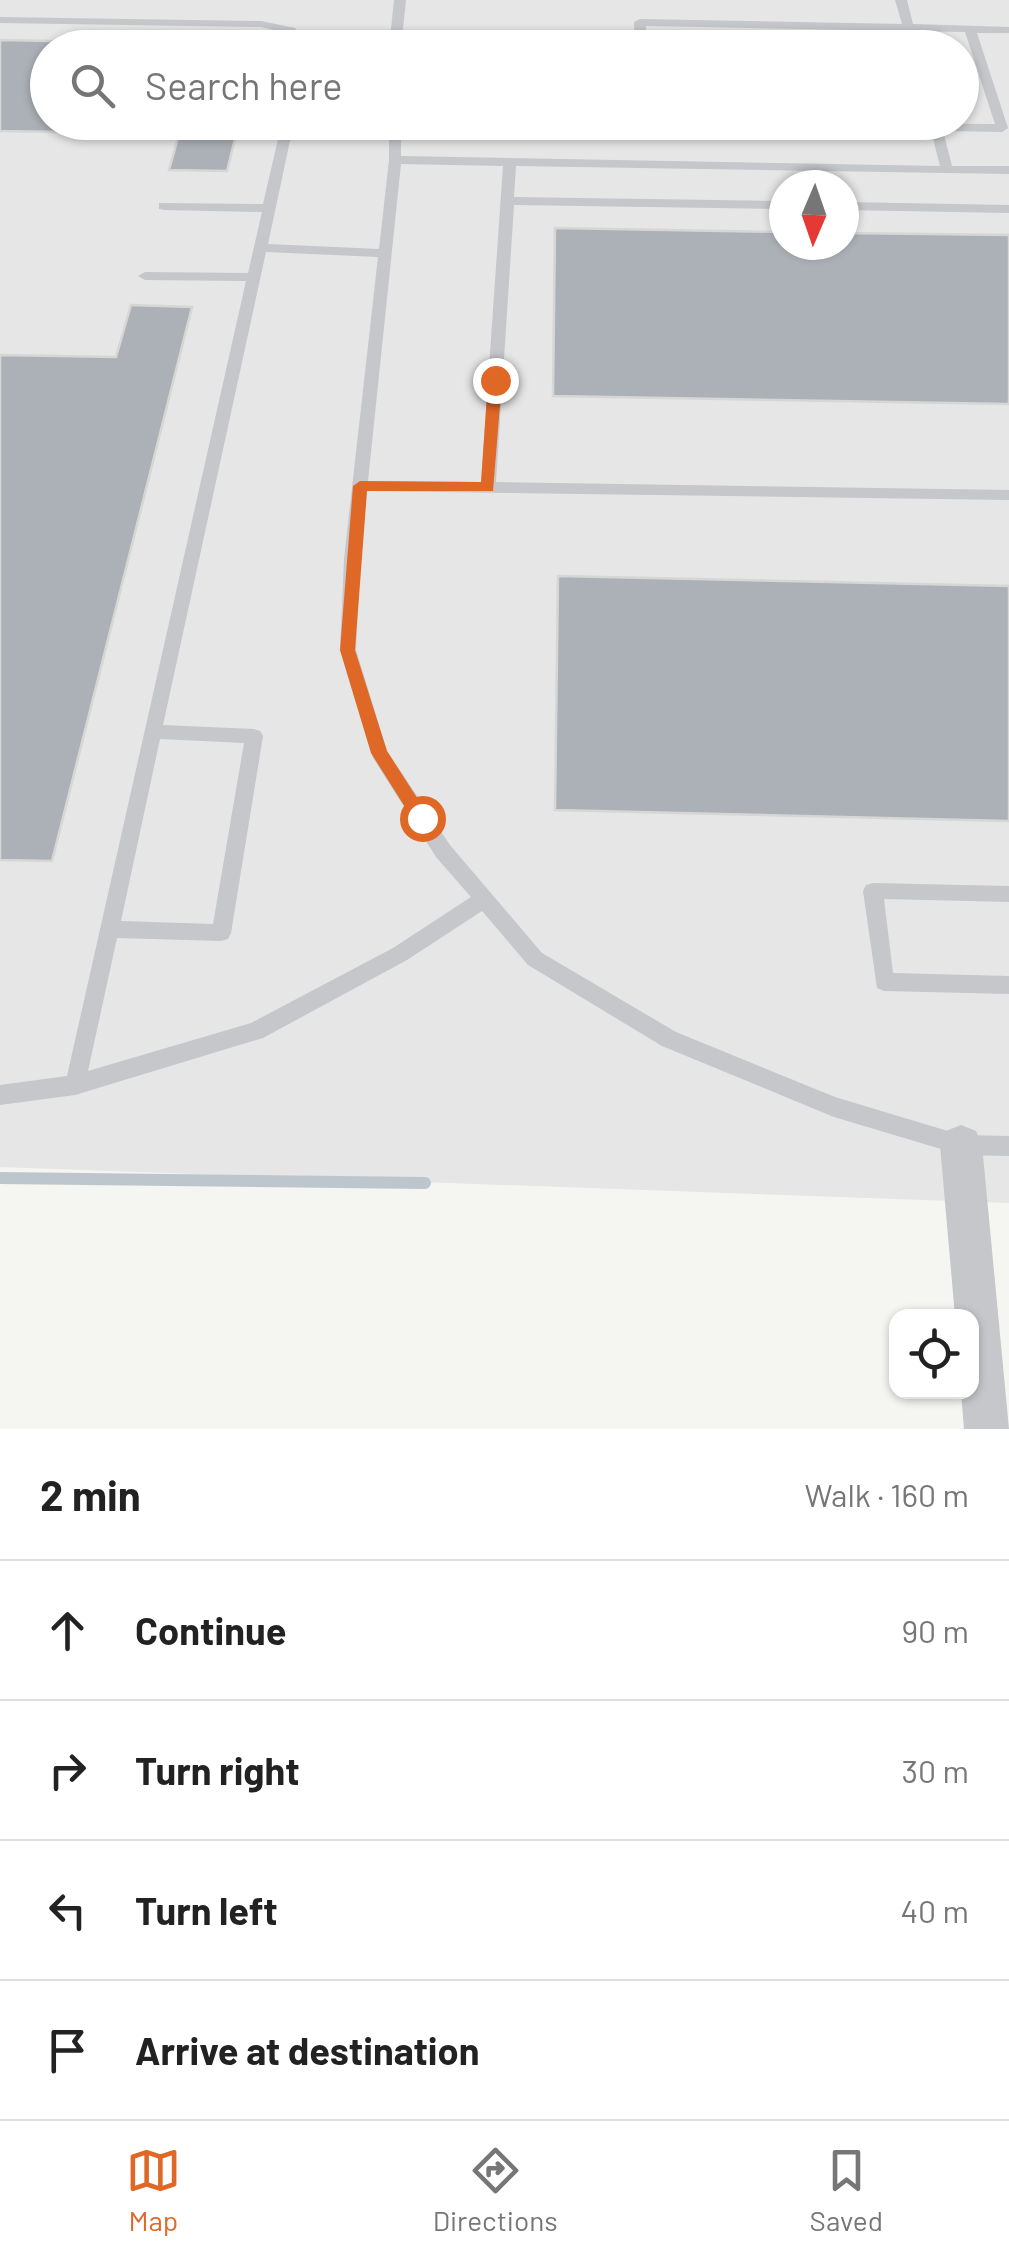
<!DOCTYPE html>
<html lang="en">
<head>
<meta charset="utf-8">
<style>
	:root { --surface:#fff; --page:#f2f2f2; --text:#222; --muted:#767676; --line:#e0e0e0; --accent:#e06826 }
	body { margin:0; font-family:Barlow,sans-serif; background:var(--page); color:var(--text) }
	.controls { position:absolute; right:30px; bottom:30px; display:grid; overflow:hidden; border-radius:20px; box-shadow:0 2px 8px #0004 }
	.controls button { width:90px; height:90px; display:grid; place-items:center; padding:0; border:0; border-bottom:2px solid var(--line); background:var(--surface); color:var(--text); font:50px sans-serif }
	.compass { position:absolute; left:769px; top:170px; width:90px; height:90px; border-radius:50%; background:var(--surface); box-shadow:0 2px 8px #0004; rotate:182deg }
	.stop { position:absolute; width:30px; height:30px; margin:-22px; border:8px solid #e06826; border-radius:50%; background:#fff }
	.stop.end { background:#e06826; border-color:#fff; box-shadow:0 2px 10px #0008 }
	.list { margin:0; padding:0; list-style:none }
	h2 { display:flex; justify-content:space-between; align-items:center; height:130px; margin:0; padding:0 40px; font-size:42px }
	h2 small { font-size:32px; font-weight:400; color:var(--muted) }
	.list li { display:grid; grid-template-columns:65px 1fr auto; gap:30px; align-items:center; box-sizing:border-box; height:140px; padding:0 40px; border-top:2px solid var(--line) }
	.list b { display:block; font-size:38px; white-space:nowrap }
	.list em { font-size:32px; font-style:normal; color:var(--muted) }
	.icon { flex:none; width:55px; height:55px; fill:none; stroke:currentColor; stroke-width:2; stroke-linecap:round; stroke-linejoin:round }
	.map { position:relative; flex:none; width:1009px; height:1429px; overflow:hidden }
	.search { position:absolute; background:var(--surface); box-shadow:0 2px 8px #0004; left:30px; right:30px; top:30px; height:110px; display:flex; align-items:center; gap:25px; box-sizing:border-box; padding:0 35px; border-radius:55px; color:var(--muted); font-size:38px }
	.sheet { height:690px; background:var(--surface) }
	nav { display:flex; justify-content:space-around; align-items:center; box-sizing:border-box; height:140px; border-top:2px solid var(--line); background:var(--surface); font-size:28px; color:var(--muted) }
	nav a { display:grid; justify-items:center; gap:5px }
	nav .on { color:var(--accent) }
	.map>svg:first-child { display:block }
	.built { fill:#e5e6e5; fill-rule:evenodd }
	.lines { fill:none; stroke-linecap:round; stroke-linejoin:round }
	.stream { stroke:#bec6cd; stroke-width:12 }
	.building { fill:#abb1b7; stroke:#d6d6d4; stroke-width:2.5 }
	.lane { fill:#c5c7cb; fill-rule:evenodd }
	.street { fill:#c5c7cb; fill-rule:evenodd }
	.route { fill:#e06826 }
</style>
</head>
<body>
<div class="map">
<svg width="1009" height="1429" viewBox="0 0 1009 1429">
	<rect width="100%" height="100%" fill="#f5f5f1"/>
	<path class="built" d="M0 0H1009V1203L0 1167ZM48 48H962V122H48ZM784 185H844V245H784Z"/>
	<g class="lines">
		<polyline class="stream" points="0,1178 425,1183"/>
	</g>
	<g class="building">
		<polygon points="0,40 259,45 48,48 48,122 239,122 227,171 169,170 179,134 0,131"/>
		<polygon points="555,228 784,232 784,245 844,245 844,233 1009,235 1009,404 553,396"/>
		<polygon points="131,305 192,307 52,861 0,860 0,355 116,357"/>
		<polygon points="558,576 1009,586 1009,821 555,810"/>
	</g>
	<g class="lines">
		<g class="lane">
			<polygon points="394,0 406,0 401,48 389,48"/>
			<path d="M895 0H907L913 24 1009 27V33H977L1008 128 1002 132 943 131 952 166H1009V174L516 166 514 197 784 201V209L514 205 496 482 1009 490V500L367 491 360 559 356 650 387 751 450 845 542 953 676 1032 835 1097 961 1135 1009 1136V1156L961 1155 834 1117 662 1046 528 965 482 911 407 960 263 1038 75 1095 0 1105V1085L67 1076 246 281 145 280 138 276 145 272 248 273 262 212 164 210 159 209V203L263 204 282 122H294L268 244 379 249 389 160V122H401V156L940 166 931 131 643 126 637 122 995 124 965 32 915 31 920 48H908L904 31 646 26 647 48H635L634 22 640 19 902 24ZM401 164 503 166 481 482 368 481ZM266 252 378 257 344 559 340 650 373 758 436 857 471 897 393 948 251 1023 88 1071 117 938 221 941 228 939 231 933 263 736 260 731 254 729 163 725ZM160 739 244 743 213 924 121 921Z"/>
			<polygon points="0,17 261,21 295,28 309,48 298,48 287,33 261,27 0,23"/>
			<polygon points="844,202 1009,205 1009,213 844,210"/>
			<polygon points="873,883 1009,886 1009,902 884,899 893,973 1009,976 1009,994 884,991 877,988 863,891 866,885"/>
		</g>
		<polygon class="street" points="961,1125 976,1131 982,1145 1009,1429 964,1429 961,1392 972,1392 972,1316 955,1316 940,1145 946,1131"/>
	</g>
	<polygon class="route" points="495,375 502,380 493,491 367,491 355,650 387,751 430,818 422,825 415,823 371,753 340,650 353,486 360,481 481,482 488,380"/>
</svg>
<div class="controls">
<button><svg class="icon" aria-label="locate" viewBox="0 0 24 24"><circle cx="12" cy="12" r="6"/><path d="M12 2v4M12 18v4M2 12h4M18 12h4"/></svg></button>
</div>
<svg class="compass" viewBox="-18 -18 36 36"><path d="M0-13l5 13h-10z" fill="#e53935"/><path d="M0 13l5-13h-10z" fill="#767676"/></svg>
<div class="stop" style="left:422px;top:818px"></div>
<div class="stop end" style="left:495px;top:380px"></div>
<div class="search"><svg class="icon" aria-label="search" viewBox="0 0 24 24"><circle cx="10" cy="10" r="6"/><path d="M15 15l6 6"/></svg>Search here</div>
</div>
<section class="sheet">
<h2>2 min<small>Walk · 160 m</small></h2>
<ul class="list">
<li><svg class="icon" aria-label="ahead" viewBox="0 0 24 24"><path d="M12 20V5M6 11l6-6 6 6"/></svg><div><b>Continue</b></div><em>90 m</em></li>
<li><svg class="icon" aria-label="right" viewBox="0 0 24 24"><path d="M7 20v-9h11M14 6l5 5-5 5"/></svg><div><b>Turn right</b></div><em>30 m</em></li>
<li><svg class="icon" aria-label="left" viewBox="0 0 24 24"><path d="M17 20v-9H6M10 6l-5 5 5 5"/></svg><div><b>Turn left</b></div><em>40 m</em></li>
<li><svg class="icon" aria-label="arrive" viewBox="0 0 24 24"><path d="M6 21V4h12l-3 4 3 4H6"/></svg><div><b>Arrive at destination</b></div></li>
</ul>
</section>
<nav>
<a class="on"><svg class="icon" aria-label="map" viewBox="0 0 24 24"><path d="M3 6l6-2 6 2 6-2v14l-6 2-6-2-6 2zM9 4v14M15 6v14"/></svg>Map</a>
<a><svg class="icon" aria-label="directions" viewBox="0 0 24 24"><path d="M12 3l9 9-9 9-9-9zM9 14v-3h6M13 9l2 2-2 2"/></svg>Directions</a>
<a><svg class="icon" aria-label="saved" viewBox="0 0 24 24"><path d="M7 4h10v16l-5-4-5 4z"/></svg>Saved</a>
</nav>
</body>
</html>
